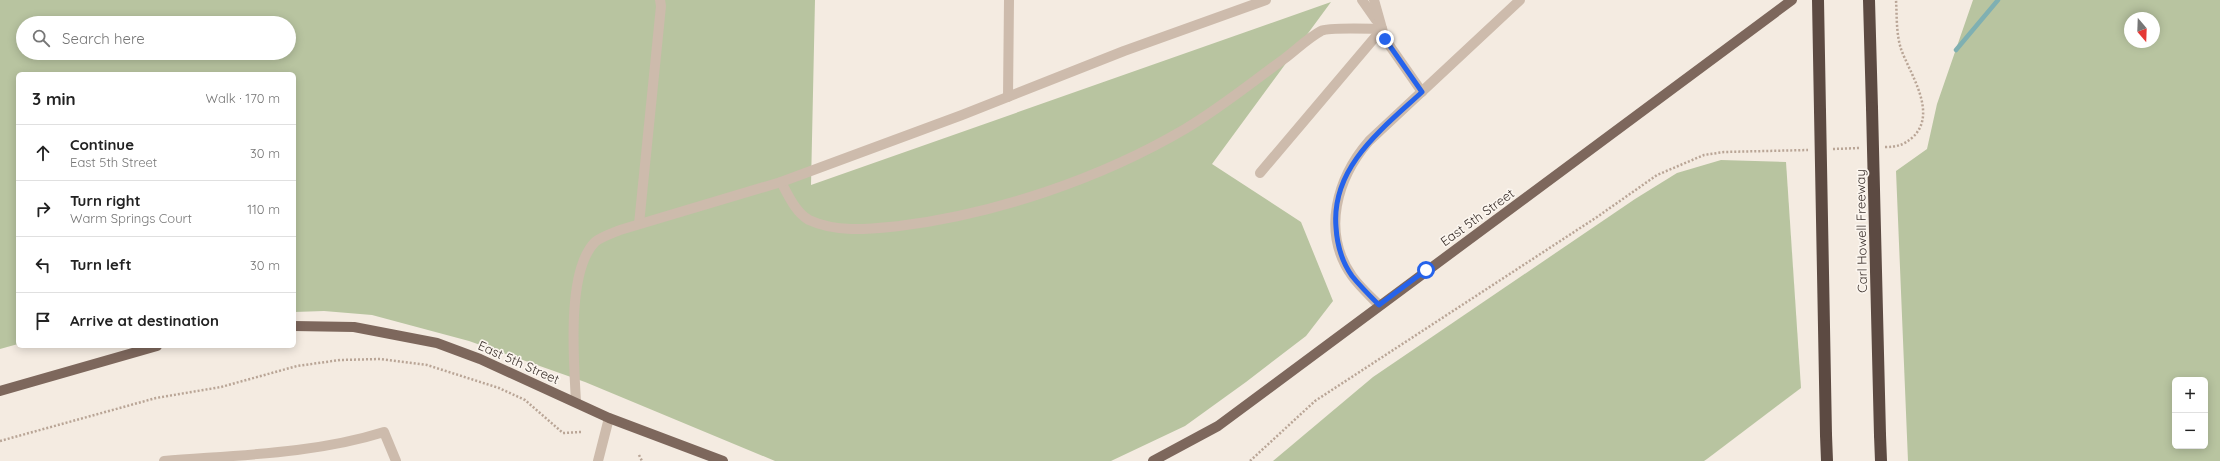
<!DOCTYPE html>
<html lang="en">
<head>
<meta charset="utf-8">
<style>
	:root { --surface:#fff; --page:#f6f6f6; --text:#222; --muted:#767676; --line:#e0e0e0 }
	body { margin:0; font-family:Quicksand,sans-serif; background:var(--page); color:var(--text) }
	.controls { position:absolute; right:12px; bottom:12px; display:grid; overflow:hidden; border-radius:6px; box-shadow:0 2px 10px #0003 }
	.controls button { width:36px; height:36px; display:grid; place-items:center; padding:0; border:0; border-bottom:1px solid var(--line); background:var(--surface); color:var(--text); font:20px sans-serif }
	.compass { position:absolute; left:2124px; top:12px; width:36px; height:36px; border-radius:50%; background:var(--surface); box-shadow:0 2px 10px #0003; rotate:161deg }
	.stop { position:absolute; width:12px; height:12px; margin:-9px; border:3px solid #2563eb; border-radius:50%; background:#fff }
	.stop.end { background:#2563eb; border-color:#fff; box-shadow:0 1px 4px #0008 }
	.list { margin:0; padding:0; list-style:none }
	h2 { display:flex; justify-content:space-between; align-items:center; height:52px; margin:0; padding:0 16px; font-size:17px }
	h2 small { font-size:13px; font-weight:400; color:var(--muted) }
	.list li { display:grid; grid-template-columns:26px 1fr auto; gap:12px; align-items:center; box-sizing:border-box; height:56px; padding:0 16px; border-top:1px solid var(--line) }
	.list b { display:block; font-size:15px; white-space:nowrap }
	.list p { margin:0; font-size:13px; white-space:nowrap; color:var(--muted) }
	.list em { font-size:13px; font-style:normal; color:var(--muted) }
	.icon { flex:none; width:22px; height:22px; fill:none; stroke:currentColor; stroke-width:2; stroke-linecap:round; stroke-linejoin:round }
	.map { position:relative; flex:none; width:2220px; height:461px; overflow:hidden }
	.search { position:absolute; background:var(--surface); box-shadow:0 2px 10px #0003; left:16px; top:16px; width:280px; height:44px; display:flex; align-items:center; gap:10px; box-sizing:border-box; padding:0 14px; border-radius:22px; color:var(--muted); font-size:15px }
	.panel { position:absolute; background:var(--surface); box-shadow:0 2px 10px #0003; left:16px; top:72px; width:280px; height:276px; border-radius:6px }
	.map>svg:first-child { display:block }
	.green { fill:#b8c4a0; fill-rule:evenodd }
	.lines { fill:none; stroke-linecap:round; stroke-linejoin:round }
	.stream { stroke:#7fb0b2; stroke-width:4.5 }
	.path { stroke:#b9a596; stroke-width:2.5; stroke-dasharray:2 2; stroke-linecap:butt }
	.minor { stroke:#cdbbac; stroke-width:10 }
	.major { stroke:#7d675c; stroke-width:10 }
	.highway { stroke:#5c4a42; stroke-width:12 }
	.highway-bridge { stroke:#5c4a42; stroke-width:12 }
	.route { stroke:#2563eb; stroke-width:5 }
	.labels { text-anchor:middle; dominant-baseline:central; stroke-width:3.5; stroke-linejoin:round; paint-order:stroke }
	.street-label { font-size:13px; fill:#3b302b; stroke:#fbf5ee }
</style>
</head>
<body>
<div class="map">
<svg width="2220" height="461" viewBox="0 0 2220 461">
	<rect width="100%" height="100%" fill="#f4ebe1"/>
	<g class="green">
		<path d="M0 0H815L811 185 1331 2 1212 164 1301 222 1333 301 1306 336 1246 382 1185 426 1111 461H775L585 382 469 341 372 315 324 311 294 312V74H18V344L0 349ZM23 23H289V53H23Z"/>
		<path d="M1973 0H2220V461H1908L1896 171 1927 149 1937 104ZM2130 18H2154V42H2130ZM2175 380H2205V446H2175Z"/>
		<polygon points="1721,160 1786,162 1801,388 1707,459 1704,461 1273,461 1373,377 1635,199 1677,173"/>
	</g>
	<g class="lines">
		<polyline class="stream" points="1956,50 1998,0"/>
		<g class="path">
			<path d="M1885 147C1897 147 1904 145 1913 137 1938 113 1910 74 1901 49 1896 33 1897 16 1896 0"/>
			<polyline points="1833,149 1860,148"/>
			<polyline points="0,441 156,398 221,387 297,366 340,360 380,359 427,365 499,388 525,400 563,433 581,432"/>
			<polyline points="639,455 642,461"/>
			<polyline points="1250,461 1315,401 1597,217 1657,175 1704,155 1724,152 1808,150"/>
		</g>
		<g class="minor">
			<polyline points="1362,0 1376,20"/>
			<polyline points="1374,0 1385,39 1422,92"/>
			<polyline points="1008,97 1009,0"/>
			<polyline points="1260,173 1382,29"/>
			<path d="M781 182C788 195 796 213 809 220 837 233 869 229 899 226 995 214 1100 179 1185 129 1219 109 1251 83 1284 59 1296 50 1308 38 1321 31 1328 27 1371 29 1382 29"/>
			<polyline points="639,224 661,6 660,0"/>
			<path d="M1379 305C1370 296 1359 286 1352 276 1321 232 1337 178 1369 141L1520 0"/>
			<path d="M576 402C574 363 566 271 595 242 601 237 613 233 620 230L781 182 962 115 1124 51 1266 0"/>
			<path d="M164 461C237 455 314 454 384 432L396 461"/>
			<polyline points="598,461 609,418"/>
		</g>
		<g class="major">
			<polyline points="294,326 354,327 437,343 480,359 609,418 723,461"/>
			<polyline points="0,391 157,346"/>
			<polyline points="1153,461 1218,426 1792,0"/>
		</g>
		<g class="highway">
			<polyline points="1818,0 1820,111"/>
			<polyline points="1869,0 1872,108"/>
			<polyline points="1826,435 1827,461"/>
			<polyline points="1880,435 1881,461"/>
		</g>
		<g class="highway-bridge">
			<polyline points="1872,108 1880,435"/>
			<polyline points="1820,111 1826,435"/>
		</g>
	</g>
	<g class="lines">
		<path class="route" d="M1385 39 1422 92C1382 129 1331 167 1336 227 1337 244 1342 262 1352 276 1360 286 1370 296 1379 305L1426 270"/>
	</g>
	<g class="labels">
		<g class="street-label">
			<text transform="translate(1477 217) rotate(-36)">East 5th Street</text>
			<text transform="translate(1861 231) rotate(-91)">Carl Howell Freeway</text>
			<text transform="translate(519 362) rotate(24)">East 5th Street</text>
		</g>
	</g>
</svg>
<div class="controls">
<button>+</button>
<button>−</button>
</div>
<svg class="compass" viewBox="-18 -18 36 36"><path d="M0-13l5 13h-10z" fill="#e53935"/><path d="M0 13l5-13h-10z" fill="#767676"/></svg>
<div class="stop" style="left:1426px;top:270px"></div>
<div class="stop end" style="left:1385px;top:39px"></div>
<div class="search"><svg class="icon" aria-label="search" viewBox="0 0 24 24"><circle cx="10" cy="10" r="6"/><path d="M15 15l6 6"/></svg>Search here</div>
<section class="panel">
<h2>3 min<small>Walk · 170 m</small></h2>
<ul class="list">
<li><svg class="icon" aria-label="ahead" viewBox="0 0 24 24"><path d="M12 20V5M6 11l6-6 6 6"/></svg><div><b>Continue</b><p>East 5th Street</p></div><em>30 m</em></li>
<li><svg class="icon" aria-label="right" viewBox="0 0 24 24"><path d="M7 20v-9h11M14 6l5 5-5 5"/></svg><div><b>Turn right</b><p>Warm Springs Court</p></div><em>110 m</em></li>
<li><svg class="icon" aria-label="left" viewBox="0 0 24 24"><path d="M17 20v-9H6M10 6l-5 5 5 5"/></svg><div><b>Turn left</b></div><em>30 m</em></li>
<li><svg class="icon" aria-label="arrive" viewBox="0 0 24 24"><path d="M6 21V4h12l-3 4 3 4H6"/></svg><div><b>Arrive at destination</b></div></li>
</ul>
</section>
</div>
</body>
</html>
